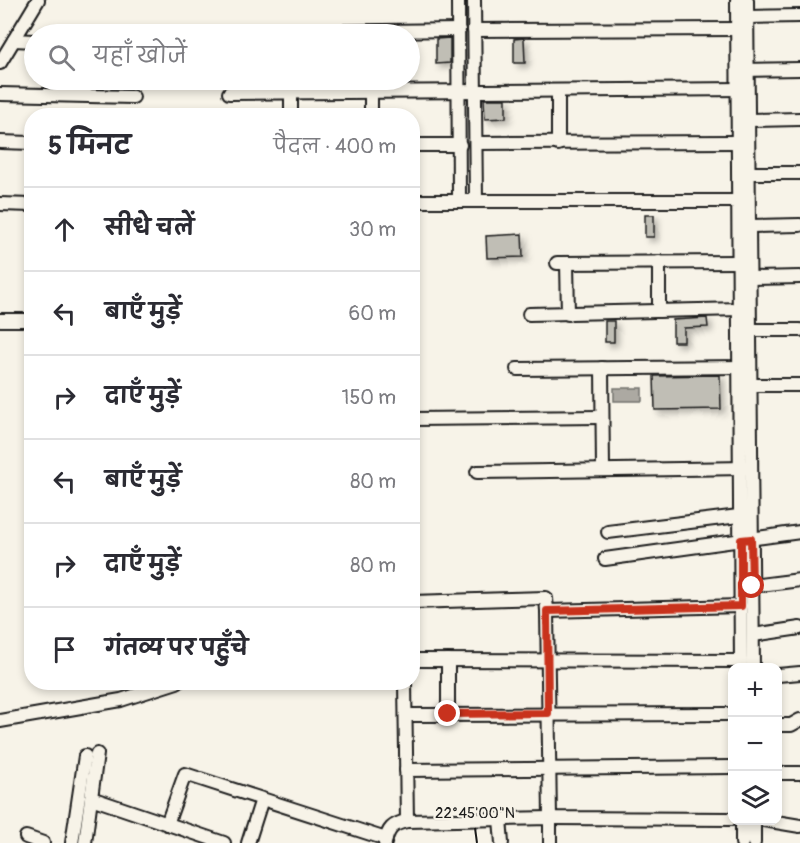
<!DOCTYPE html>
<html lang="hi">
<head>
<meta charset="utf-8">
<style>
	:root { --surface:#fff; --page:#f7f7f7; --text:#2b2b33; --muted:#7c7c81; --line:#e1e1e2 }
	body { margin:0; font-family:Pangolin,"Playpen Sans Deva",sans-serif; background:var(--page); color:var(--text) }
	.controls { position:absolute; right:18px; bottom:18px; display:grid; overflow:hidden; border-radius:12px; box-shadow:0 3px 9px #0003 }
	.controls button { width:54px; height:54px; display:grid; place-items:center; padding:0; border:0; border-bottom:2px solid var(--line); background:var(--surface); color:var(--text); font:30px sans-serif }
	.stop { position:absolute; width:18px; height:18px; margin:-14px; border:4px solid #c8321e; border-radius:50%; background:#fff }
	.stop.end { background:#c8321e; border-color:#fff; box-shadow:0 2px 6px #0008 }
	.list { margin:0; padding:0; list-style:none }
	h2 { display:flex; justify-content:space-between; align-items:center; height:78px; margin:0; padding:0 24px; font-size:26px }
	h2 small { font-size:20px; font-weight:400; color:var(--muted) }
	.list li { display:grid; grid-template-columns:39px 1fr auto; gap:18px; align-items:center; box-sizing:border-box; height:84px; padding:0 24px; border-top:2px solid var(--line) }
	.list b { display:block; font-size:22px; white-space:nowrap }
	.list em { font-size:20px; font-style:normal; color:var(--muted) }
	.icon { flex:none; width:33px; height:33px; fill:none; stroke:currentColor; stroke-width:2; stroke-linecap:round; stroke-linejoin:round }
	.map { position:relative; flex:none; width:800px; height:843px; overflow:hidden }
	.search { position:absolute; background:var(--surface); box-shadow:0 3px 9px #0003; left:24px; top:24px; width:396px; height:66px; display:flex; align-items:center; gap:15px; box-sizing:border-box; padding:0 21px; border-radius:33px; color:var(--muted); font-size:22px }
	.panel { position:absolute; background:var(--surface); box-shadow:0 3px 9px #0003; left:24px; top:108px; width:396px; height:582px; border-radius:24px }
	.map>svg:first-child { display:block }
	.water { fill:#aca9a2; stroke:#72716c; stroke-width:1.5 }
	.building { fill:#c0beb5; stroke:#1c1c1c; stroke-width:1.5; filter:url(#shadow) }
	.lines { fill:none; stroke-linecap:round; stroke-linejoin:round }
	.minor-casing { stroke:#1c1c1c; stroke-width:16 }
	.minor { stroke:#f7f3e8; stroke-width:12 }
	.route { stroke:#c8321e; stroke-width:8 }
	.ticks { fill:none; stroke:#1c1c1c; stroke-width:2 }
	.ticks-label { font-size:15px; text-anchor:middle; fill:#1c1c1c; stroke:#f7f3e8; stroke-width:4.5; stroke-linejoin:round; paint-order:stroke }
</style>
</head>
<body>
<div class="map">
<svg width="800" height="843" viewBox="0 0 800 843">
	<defs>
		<filter id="shadow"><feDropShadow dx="4" dy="4" stdDeviation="3" flood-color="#0004"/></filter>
	</defs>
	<rect width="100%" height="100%" fill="#f7f3e8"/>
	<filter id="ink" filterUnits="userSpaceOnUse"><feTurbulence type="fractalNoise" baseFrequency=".0167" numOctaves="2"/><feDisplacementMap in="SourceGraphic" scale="12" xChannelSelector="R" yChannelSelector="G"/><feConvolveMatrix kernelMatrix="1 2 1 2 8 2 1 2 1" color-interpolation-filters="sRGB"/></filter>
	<g filter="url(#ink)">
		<rect class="water" x="614" y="388" width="28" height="13"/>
		<g class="building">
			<polygon points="450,38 450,63 436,64 436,39"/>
			<polygon points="524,38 525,63 514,63 514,39"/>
			<polygon points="484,99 506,99 506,118 485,119"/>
			<rect x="645" y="215" width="9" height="22"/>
			<polygon points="522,234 523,257 487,258 486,236"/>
			<polygon points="707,318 708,327 684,328 684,342 673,342 673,320"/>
			<rect x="605" y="321" width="9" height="21"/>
			<polygon points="720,375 721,409 655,410 654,376"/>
		</g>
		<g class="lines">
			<defs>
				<g id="minor">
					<polyline points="458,0 459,200"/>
					<polyline points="474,0 476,201"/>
					<polyline points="737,0 741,668"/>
					<polyline points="747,0 753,668"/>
					<polyline points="748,17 800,16"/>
					<polyline points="474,30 738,29"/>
					<polyline points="230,33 459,30"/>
					<polyline points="14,40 34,41"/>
					<polyline points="0,63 38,0"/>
					<polyline points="741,70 800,69"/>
					<polyline points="371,92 371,116"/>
					<polyline points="229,93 744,89"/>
					<polyline points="0,94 133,97"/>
					<polyline points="291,116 291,93"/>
					<polyline points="749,120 800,119"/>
					<polyline points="0,142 32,143"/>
					<polyline points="476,143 739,142"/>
					<polyline points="558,144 558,91"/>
					<polyline points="412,145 460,145"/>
					<polyline points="749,173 800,173"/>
					<polyline points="412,201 747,201"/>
					<polyline points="0,204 32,205"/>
					<polyline points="750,226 800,225"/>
					<polyline points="557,263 740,262"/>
					<polyline points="567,263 568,314"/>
					<polyline points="751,278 800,277"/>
					<polyline points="659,311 659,262"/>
					<polyline points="529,314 741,309"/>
					<polyline points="0,320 32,320"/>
					<polyline points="751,330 800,330"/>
					<polyline points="602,368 603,469"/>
					<polyline points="517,369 746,367"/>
					<polyline points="750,385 800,385"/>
					<polyline points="412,419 602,417"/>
					<polyline points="477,472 747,468"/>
					<polyline points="608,532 747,515"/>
					<polyline points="605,559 800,532"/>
					<polyline points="752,586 800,580"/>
					<polyline points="412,602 546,598 547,611 741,606"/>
					<polyline points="547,611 550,818 732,819"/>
					<polyline points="753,635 800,628"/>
					<polyline points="412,660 741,661"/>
					<polyline points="778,675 800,673"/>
					<polyline points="405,682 407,821 550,818 550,843"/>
					<polyline points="448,714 448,660"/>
					<polyline points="406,715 732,714"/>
					<polyline points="0,721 121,700 177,682"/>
					<polyline points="778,725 791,725 800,720"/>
					<polyline points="406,770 732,767"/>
					<polyline points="778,773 800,773"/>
					<polyline points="91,798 97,754"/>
					<polyline points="500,819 502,843"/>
					<polyline points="742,820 742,843"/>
					<polyline points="754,820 754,843"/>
					<polyline points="764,820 800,826"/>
					<polyline points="167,824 185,774 386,839"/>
					<polyline points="26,837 43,843"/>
					<polyline points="72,843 85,756"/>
					<polyline points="85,843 91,798 224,843"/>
					<polyline points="248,843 262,799"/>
					<path d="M385 843C388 829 392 824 407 821"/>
				</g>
			</defs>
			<use href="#minor" class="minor-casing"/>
			<use href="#minor" class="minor"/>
		</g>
	</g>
	<g class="lines" filter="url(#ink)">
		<polyline class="route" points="448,714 548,713 547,611 741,606 741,540 751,539 752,586"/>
	</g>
	<path class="ticks" d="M475 828 477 843"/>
	<g class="ticks-label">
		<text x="475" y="818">22°45'00"N</text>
	</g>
</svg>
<div class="controls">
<button>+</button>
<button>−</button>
<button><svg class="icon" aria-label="layers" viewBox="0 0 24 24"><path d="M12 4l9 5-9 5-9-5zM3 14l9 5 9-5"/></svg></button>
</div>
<div class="stop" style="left:752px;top:586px"></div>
<div class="stop end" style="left:448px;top:714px"></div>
<div class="search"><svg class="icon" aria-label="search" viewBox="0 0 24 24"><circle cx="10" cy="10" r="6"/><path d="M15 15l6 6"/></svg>यहाँ खोजें</div>
<section class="panel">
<h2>5 मिनट<small>पैदल · 400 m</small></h2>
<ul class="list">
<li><svg class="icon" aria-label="ahead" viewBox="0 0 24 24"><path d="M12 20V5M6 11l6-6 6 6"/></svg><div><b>सीधे चलें</b></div><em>30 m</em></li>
<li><svg class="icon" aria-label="left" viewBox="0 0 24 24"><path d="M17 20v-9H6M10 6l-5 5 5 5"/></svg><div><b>बाएँ मुड़ें</b></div><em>60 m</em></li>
<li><svg class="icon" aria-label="right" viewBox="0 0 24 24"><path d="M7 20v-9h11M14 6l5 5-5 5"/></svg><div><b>दाएँ मुड़ें</b></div><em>150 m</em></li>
<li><svg class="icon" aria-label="left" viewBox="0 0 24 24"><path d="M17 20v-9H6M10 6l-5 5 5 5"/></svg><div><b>बाएँ मुड़ें</b></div><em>80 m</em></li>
<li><svg class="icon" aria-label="right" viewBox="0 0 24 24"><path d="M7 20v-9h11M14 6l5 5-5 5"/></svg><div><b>दाएँ मुड़ें</b></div><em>80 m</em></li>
<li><svg class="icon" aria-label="arrive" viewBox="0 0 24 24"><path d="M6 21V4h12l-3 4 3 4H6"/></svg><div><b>गंतव्य पर पहुँचे</b></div></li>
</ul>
</section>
</div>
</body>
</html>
